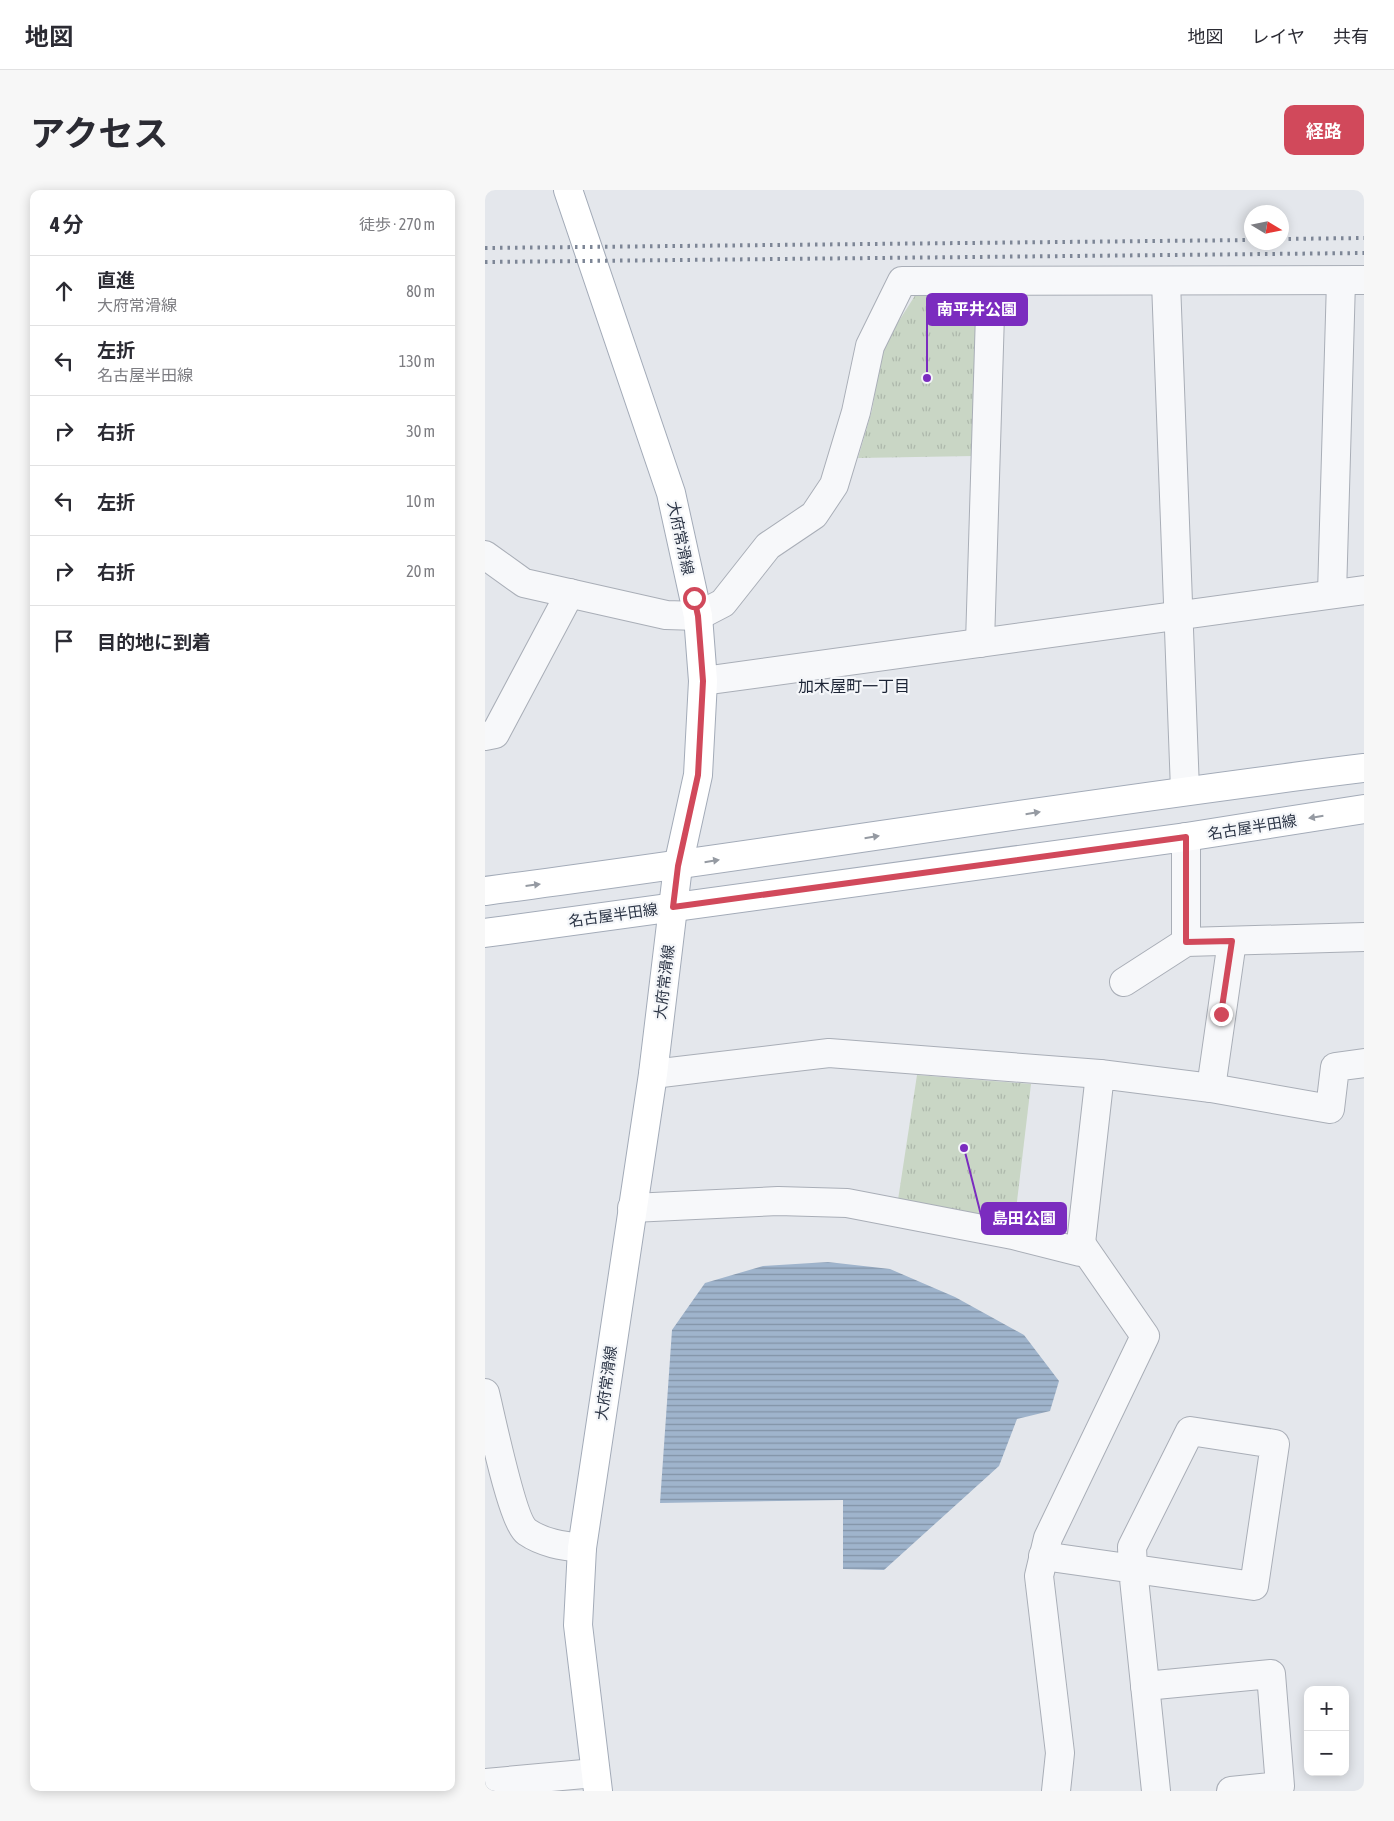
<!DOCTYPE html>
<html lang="ja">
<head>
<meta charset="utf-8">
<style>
	:root { --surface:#fff; --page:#f7f7f7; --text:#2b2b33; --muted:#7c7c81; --line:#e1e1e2; --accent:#d1495b }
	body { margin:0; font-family:"Asap Condensed","Noto Sans JP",sans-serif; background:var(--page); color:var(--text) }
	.controls { position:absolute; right:15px; bottom:15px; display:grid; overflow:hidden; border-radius:10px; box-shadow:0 2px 12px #0003 }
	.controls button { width:45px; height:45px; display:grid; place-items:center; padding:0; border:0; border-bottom:1px solid var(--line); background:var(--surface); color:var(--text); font:25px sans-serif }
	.compass { position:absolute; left:759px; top:15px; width:45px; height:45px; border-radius:50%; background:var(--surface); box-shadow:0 2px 12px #0003; rotate:100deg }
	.stop { position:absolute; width:15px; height:15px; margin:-11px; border:4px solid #d1495b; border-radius:50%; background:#fff }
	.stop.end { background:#d1495b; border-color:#fff; box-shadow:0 1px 5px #0008 }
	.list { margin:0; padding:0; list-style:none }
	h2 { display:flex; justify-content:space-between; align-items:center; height:65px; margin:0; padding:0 20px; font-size:21px }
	h2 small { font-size:16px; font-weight:400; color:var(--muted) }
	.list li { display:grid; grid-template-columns:32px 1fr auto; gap:15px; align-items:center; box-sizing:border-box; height:70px; padding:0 20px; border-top:1px solid var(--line) }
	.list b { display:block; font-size:19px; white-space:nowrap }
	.list p { margin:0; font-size:16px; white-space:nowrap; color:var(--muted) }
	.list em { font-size:16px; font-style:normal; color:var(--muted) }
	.icon { flex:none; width:28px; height:28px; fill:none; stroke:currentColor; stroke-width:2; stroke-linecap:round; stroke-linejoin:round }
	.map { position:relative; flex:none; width:879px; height:1601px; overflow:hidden; border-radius:10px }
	header { display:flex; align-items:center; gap:30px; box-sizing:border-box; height:70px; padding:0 25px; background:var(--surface); border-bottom:1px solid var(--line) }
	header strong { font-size:24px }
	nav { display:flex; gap:28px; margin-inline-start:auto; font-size:18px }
	.intro { display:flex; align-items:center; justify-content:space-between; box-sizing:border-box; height:120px; padding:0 30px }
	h1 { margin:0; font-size:35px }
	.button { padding:12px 22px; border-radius:10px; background:var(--accent); color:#fff; font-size:18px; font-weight:700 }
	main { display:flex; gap:30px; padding:0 30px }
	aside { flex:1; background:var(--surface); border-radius:10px; box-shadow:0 2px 12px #0003 }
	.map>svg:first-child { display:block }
	.park { fill:url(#park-tufts) }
	.water { fill:url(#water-rules) }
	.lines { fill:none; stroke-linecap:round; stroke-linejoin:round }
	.minor-casing { stroke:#a9aeb7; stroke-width:30 }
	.major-casing { stroke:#a3abb8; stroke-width:30 }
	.minor { stroke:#f7f8fa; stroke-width:28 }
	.major { stroke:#fff; stroke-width:28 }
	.rail { stroke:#7d8696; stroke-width:4; stroke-dasharray:2.5 5; stroke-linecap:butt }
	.oneway { fill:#959aa2 }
	.route { stroke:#d1495b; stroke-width:6 }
	.labels { text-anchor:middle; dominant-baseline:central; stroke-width:4.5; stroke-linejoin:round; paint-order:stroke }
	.street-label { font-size:15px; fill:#2b3445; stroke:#f4f6f9 }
	.neighbourhood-label { font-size:16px; fill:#1d2536; stroke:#f4f6f9 }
	.leader { fill:none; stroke:#7b2cbf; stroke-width:2 }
	.callout-dot { fill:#7b2cbf; stroke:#f4f6f9; stroke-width:2 }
	.callout { fill:#7b2cbf; stroke:#7b2cbf; stroke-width:2 }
	.callout-label { font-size:16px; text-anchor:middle; font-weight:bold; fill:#fff }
</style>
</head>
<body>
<header>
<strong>地図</strong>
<nav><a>地図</a><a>レイヤ</a><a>共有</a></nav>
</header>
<div class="intro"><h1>アクセス</h1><a class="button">経路</a></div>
<main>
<aside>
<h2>4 分<small>徒歩 · 270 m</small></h2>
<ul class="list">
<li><svg class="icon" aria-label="ahead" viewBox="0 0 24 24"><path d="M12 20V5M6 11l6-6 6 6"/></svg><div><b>直進</b><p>大府常滑線</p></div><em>80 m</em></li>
<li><svg class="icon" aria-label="left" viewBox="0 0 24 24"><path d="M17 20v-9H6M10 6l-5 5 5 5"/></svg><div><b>左折</b><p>名古屋半田線</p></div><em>130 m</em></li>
<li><svg class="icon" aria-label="right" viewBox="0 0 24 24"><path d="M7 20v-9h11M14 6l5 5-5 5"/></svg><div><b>右折</b></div><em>30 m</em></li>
<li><svg class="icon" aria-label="left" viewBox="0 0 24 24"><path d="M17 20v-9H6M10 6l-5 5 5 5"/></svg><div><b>左折</b></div><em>10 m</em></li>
<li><svg class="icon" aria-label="right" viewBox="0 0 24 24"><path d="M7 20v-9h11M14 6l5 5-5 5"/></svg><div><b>右折</b></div><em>20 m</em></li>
<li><svg class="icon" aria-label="arrive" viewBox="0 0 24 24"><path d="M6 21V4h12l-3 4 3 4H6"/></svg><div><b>目的地に到着</b></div></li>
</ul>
</aside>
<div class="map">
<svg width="879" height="1601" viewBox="0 0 879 1601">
	<defs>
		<pattern id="park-tufts" width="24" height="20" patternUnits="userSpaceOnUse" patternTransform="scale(1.25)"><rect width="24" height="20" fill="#c9d6c5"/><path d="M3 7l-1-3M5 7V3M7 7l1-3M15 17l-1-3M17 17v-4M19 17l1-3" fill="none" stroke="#adb8ab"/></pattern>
		<pattern id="water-rules" width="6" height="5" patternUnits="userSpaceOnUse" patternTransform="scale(1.25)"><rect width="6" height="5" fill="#9fb4cc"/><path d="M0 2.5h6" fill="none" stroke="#8293a7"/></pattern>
	</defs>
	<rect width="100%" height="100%" fill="#e4e7ec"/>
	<g class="park">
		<polygon points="489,101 495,117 489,266 373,268 387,220 398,156 431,104"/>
		<polygon points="432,885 546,894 528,1045 411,1023"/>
	</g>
	<polygon class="water" points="343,1072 405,1079 470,1107 539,1145 574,1191 565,1221 532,1229 514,1276 399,1380 358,1379 358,1310 175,1313 187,1140 220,1093 278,1076"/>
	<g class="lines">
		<defs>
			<g id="minor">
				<polyline points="681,92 700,600"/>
				<polyline points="0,365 39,393 181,425 213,426 238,413 283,356 329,325 349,295 371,222 385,156 417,91 879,90"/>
				<polyline points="847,404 856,91"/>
				<polyline points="495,453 506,91"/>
				<polyline points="218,491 879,400"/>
				<polyline points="0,546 10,544 85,403"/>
				<polyline points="701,647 701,752"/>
				<polyline points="639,792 701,752 879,747"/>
				<polyline points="168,884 344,863 615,884"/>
				<polyline points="726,898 747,751"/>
				<polyline points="147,1018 293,1011 362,1013 528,1045 595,1062 615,884 726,898 845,919 850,877 879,873"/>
				<path d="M0 1203C6 1227 27 1331 42 1342 58 1353 77 1356 97 1358"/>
				<polyline points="558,1366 769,1396 790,1254 705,1241 647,1357 648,1379 671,1601"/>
				<polyline points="660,1496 786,1484 795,1596 746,1601"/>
				<polyline points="0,1593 110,1583"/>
				<polyline points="571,1601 575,1563 554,1386 563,1348 660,1146 597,1055"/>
			</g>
			<g id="major">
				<polyline points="83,0 186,303 213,426 218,491 213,585 193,676 168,884 97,1358 93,1435 113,1601"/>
				<path d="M0 701C293 663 585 614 879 578"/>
				<polyline points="0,743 701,647 879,619"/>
			</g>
		</defs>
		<use href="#minor" class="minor-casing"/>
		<use href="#major" class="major-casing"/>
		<use href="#minor" class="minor"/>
		<use href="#major" class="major"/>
		<g class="rail">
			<polyline points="796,49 879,48"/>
			<polyline points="0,58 766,50"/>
			<polyline points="0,72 879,63"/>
		</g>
	</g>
	<defs><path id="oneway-solid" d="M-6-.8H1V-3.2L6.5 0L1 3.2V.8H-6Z" transform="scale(1.25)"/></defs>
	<g class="oneway">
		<use href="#oneway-solid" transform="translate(548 623) rotate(-9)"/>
		<use href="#oneway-solid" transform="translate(831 627) rotate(171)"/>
		<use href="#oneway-solid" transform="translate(387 647) rotate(-9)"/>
		<use href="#oneway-solid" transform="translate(227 671) rotate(-9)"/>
		<use href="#oneway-solid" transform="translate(48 695) rotate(-7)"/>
	</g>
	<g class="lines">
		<polyline class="route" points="209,408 213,426 218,491 213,585 193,676 188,717 701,647 701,752 747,751 736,824"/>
	</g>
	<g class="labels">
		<g class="street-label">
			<text transform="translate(196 348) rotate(78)">大府常滑線</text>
			<text transform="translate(767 637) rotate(-9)">名古屋半田線</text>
			<text transform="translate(128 725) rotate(-8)">名古屋半田線</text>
			<text transform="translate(179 792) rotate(-83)">大府常滑線</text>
			<text transform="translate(121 1193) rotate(-82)">大府常滑線</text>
		</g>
		<g class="neighbourhood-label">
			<text x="369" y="496">加木屋町一丁目</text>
		</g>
	</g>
	<path class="leader" d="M442 188L442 120M479 958L497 1029"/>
	<g class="callout-dot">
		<circle cx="442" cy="188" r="5"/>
		<circle cx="479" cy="958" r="5"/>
	</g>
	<g class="callout">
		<rect x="442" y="104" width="100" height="31" rx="5"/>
		<rect x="497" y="1013" width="84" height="31" rx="5"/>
	</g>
	<g class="callout-label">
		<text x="492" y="125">南平井公園</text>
		<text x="539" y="1034">島田公園</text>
	</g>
</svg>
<div class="controls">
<button>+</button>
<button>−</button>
</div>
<svg class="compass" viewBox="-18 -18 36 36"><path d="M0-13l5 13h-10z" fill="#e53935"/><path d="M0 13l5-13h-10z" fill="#7c7c81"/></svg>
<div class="stop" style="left:209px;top:408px"></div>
<div class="stop end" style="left:736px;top:824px"></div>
</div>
</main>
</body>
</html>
